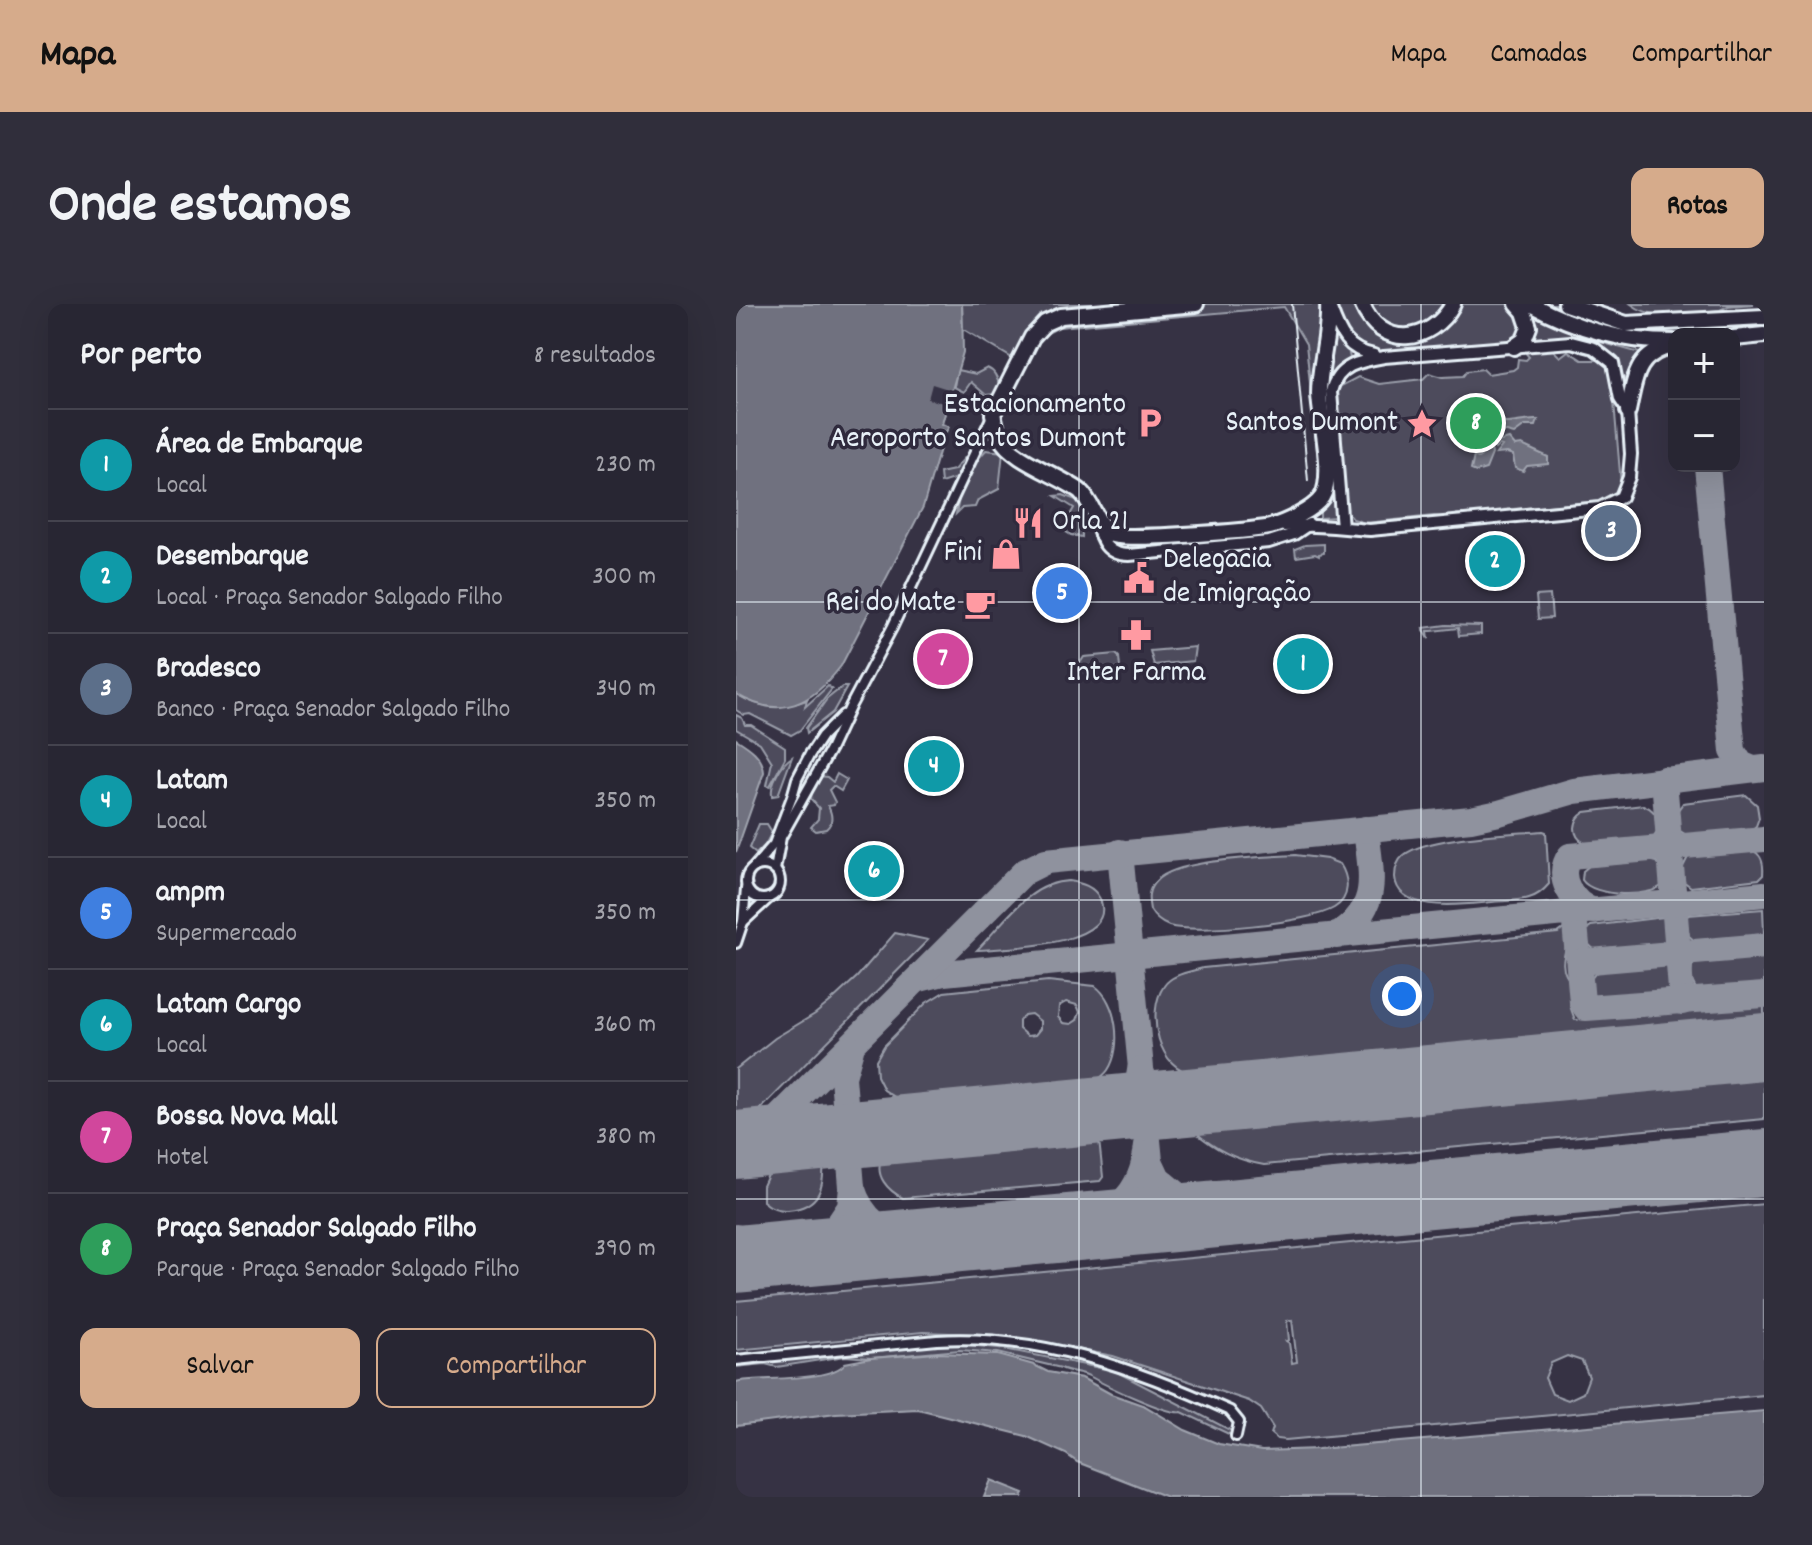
<!DOCTYPE html>
<html lang="pt">
<head>
<meta charset="utf-8">
<style>
	:root { --surface:#282633; --page:#302e3b; --text:#f1f3f6; --muted:#a5a5ac; --line:#44434e; --accent:#d6ab8b }
	body { margin:0; font-family:Dekko,sans-serif; background:var(--page); color:var(--text) }
	.controls { position:absolute; right:24px; top:24px; display:grid; overflow:hidden; border-radius:16px; box-shadow:0 8px 32px #0002 }
	.controls button { width:72px; height:72px; display:grid; place-items:center; padding:0; border:0; border-bottom:2px solid var(--line); background:var(--surface); color:var(--text); font:40px sans-serif }
	.you { position:absolute; left:666px; top:692px; width:28px; height:28px; margin:-20px; border:6px solid #fff; border-radius:50%; background:#1a73e8; box-shadow:0 0 0 12px #1a73e833 }
	.badge { display:grid; place-items:center; width:52px; height:52px; border-radius:50%; background:var(--accent); color:#fff; font-size:26px; font-weight:700 }
	.pin { position:absolute; translate:-50% -50%; border:4px solid #fff; box-shadow:0 2px 8px #0006 }
	.list { margin:0; padding:0; list-style:none }
	h2 { display:flex; justify-content:space-between; align-items:center; height:104px; margin:0; padding:0 32px; font-size:34px }
	h2 small { font-size:26px; font-weight:400; color:var(--muted) }
	.list li { display:grid; grid-template-columns:52px 1fr auto; gap:24px; align-items:center; box-sizing:border-box; height:112px; padding:0 32px; border-top:2px solid var(--line) }
	.list b { display:block; font-size:30px; white-space:nowrap }
	.list p { margin:0; font-size:26px; white-space:nowrap; color:var(--muted) }
	.list em { font-size:26px; font-style:normal; color:var(--muted) }
	.actions { display:flex; gap:16px; padding:24px 32px }
	.actions a { flex:1; padding:18px 0; border:2px solid var(--accent); border-radius:16px; text-align:center; font-size:28px; color:var(--accent) }
	.actions .main { background:var(--accent); color:#111 }
	.map { position:relative; flex:none; width:1028px; height:1193px; overflow:hidden; border-radius:16px }
	header { display:flex; align-items:center; gap:48px; box-sizing:border-box; height:112px; padding:0 40px; background:var(--accent); color:#111 }
	header strong { font-size:38px }
	nav { display:flex; gap:44px; margin-inline-start:auto; font-size:28px }
	.intro { display:flex; align-items:center; justify-content:space-between; box-sizing:border-box; height:192px; padding:0 48px }
	h1 { margin:0; font-size:56px }
	.button { padding:20px 36px; border-radius:16px; background:var(--accent); color:#111; font-size:28px; font-weight:700 }
	main { display:flex; gap:48px; padding:0 48px }
	aside { flex:1; background:var(--surface); border-radius:16px; box-shadow:0 8px 32px #0002 }
	.map>svg:first-child { display:block }
	.green { fill:#4d4b5c; stroke:#9a9eaa; stroke-width:2; fill-rule:evenodd }
	.water { fill:#70717f; stroke:#a0a4af; stroke-width:2 }
	.pier { fill:#363244 }
	.lines { fill:none; stroke-linecap:round; stroke-linejoin:round }
	.taxiway { stroke:#8f929e; stroke-width:26 }
	.runway { stroke:#8f929e; stroke-width:68 }
	.minor-casing { stroke:#e8f1f8; stroke-width:14 }
	.tertiary-casing { stroke:#e8f1f8; stroke-width:16 }
	.primary-casing { stroke:#e8f1f8; stroke-width:20 }
	.trunk-casing { stroke:#e8f1f8; stroke-width:20 }
	.minor { stroke:#2f2a3d; stroke-width:8 }
	.tertiary { stroke:#2f2a3d; stroke-width:10 }
	.primary { stroke:#2f2a3d; stroke-width:14 }
	.trunk { stroke:#2f2a3d; stroke-width:14 }
	.tram { stroke:#e8f1f8; stroke-width:2 }
	.grid { fill:none; stroke:#e8f1f8; stroke-width:2; stroke-opacity:0.55 }
	.labels { text-anchor:middle; dominant-baseline:central; stroke-width:7; stroke-linejoin:round; paint-order:stroke }
	.poi-label { font-size:30px; fill:#e8f1f8; stroke:#2f2a3d; text-anchor:end }
</style>
</head>
<body>
<header>
<strong>Mapa</strong>
<nav><a>Mapa</a><a>Camadas</a><a>Compartilhar</a></nav>
</header>
<div class="intro"><h1>Onde estamos</h1><a class="button">Rotas</a></div>
<main>
<aside>
<h2>Por perto<small>8 resultados</small></h2>
<ul class="list">
<li><span class="badge" style="background:#0f9aa8">1</span><div><b>Área de Embarque</b><p>Local</p></div><em>230 m</em></li>
<li><span class="badge" style="background:#0f9aa8">2</span><div><b>Desembarque</b><p>Local · Praça Senador Salgado Filho</p></div><em>300 m</em></li>
<li><span class="badge" style="background:#5c6f8a">3</span><div><b>Bradesco</b><p>Banco · Praça Senador Salgado Filho</p></div><em>340 m</em></li>
<li><span class="badge" style="background:#0f9aa8">4</span><div><b>Latam</b><p>Local</p></div><em>350 m</em></li>
<li><span class="badge" style="background:#3f7fe0">5</span><div><b>ampm</b><p>Supermercado</p></div><em>350 m</em></li>
<li><span class="badge" style="background:#0f9aa8">6</span><div><b>Latam Cargo</b><p>Local</p></div><em>360 m</em></li>
<li><span class="badge" style="background:#d1479c">7</span><div><b>Bossa Nova Mall</b><p>Hotel</p></div><em>380 m</em></li>
<li><span class="badge" style="background:#2e9e5b">8</span><div><b>Praça Senador Salgado Filho</b><p>Parque · Praça Senador Salgado Filho</p></div><em>390 m</em></li>
</ul>
<div class="actions"><a class="main">Salvar</a><a>Compartilhar</a></div>
</aside>
<div class="map">
<svg width="1028" height="1193" viewBox="0 0 1028 1193">
	<rect width="100%" height="100%" fill="#363244"/>
	<filter id="ink" filterUnits="userSpaceOnUse"><feTurbulence type="fractalNoise" baseFrequency=".0125" numOctaves="2"/><feDisplacementMap in="SourceGraphic" scale="16" xChannelSelector="R" yChannelSelector="G"/><feConvolveMatrix kernelMatrix="1 2 1 2 8 2 1 2 1" color-interpolation-filters="sRGB"/></filter>
	<g filter="url(#ink)">
		<g class="green">
			<path d="M226 0H848L842 32 904 49 887 77C880 62 864 31 843 33 837 34 826 40 819 42L818 47 824 53 832 47 846 56H864L873 64 876 74 885 181 879 192 866 197 767 206 765 210H721L718 214 698 212 629 219 617 215 609 205 599 91 605 82 622 73 643 80 687 75 693 69 707 73 727 72 731 67 747 65 752 70 777 66 781 63 782 55 790 56 793 53 788 47V39L613 50 614 54 594 73 590 86 601 213 584 214V205L590 197 586 52V177H584L570 40 548 3 323 23 300 35 276 54 227 25Z"/>
			<path d="M895 0H1018L992 2 984 6C956 8 919 19 895 0Z"/>
			<path d="M251 64C259 67 262 74 263 83L259 90 250 91 235 78 228 88 218 83 221 66 240 70Z"/>
			<polygon points="250,146 267,148 263,185 242,196 239,203 226,204 220,210 224,190 221,177 217,175 205,179 204,169 218,166 232,150 243,154"/>
			<polygon points="327,191 340,196 346,203 346,233 335,231 324,224 325,221 331,224 333,220 330,218 338,204 319,192"/>
			<polygon points="588,240 588,249 583,250 583,252 579,250 560,253 559,245 569,241"/>
			<polygon points="814,291 816,314 802,315 800,292"/>
			<polygon points="710,321 745,322 745,330 723,332 722,324 696,327 692,327 693,335 687,324"/>
			<polygon points="459,343 457,357 418,361 414,347"/>
			<polygon points="380,350 383,353 384,364 344,369 338,368 348,353"/>
			<path d="M92 382 96 385 64 426 55 431 14 410 8 411 0 406V390C27 406 42 406 71 396L69 403Z"/>
			<polygon points="106,383 111,383 97,408 71,429 70,424 91,395"/>
			<polygon points="0,411 6,414 9,421 15,421 49,443 49,454 34,482 31,481 36,458 24,439 0,425"/>
			<path d="M56 453 42 491 36 492C34 479 45 460 56 453Z"/>
			<path d="M101 470 111 476 105 487 97 482 93 486 99 498 98 501 92 502C96 510 98 518 90 525L80 527 75 523 82 515 83 504 75 495 77 481 84 472 91 473 97 478Z"/>
			<polygon points="1010,491 1021,501 1023,514 1020,522 1014,527 954,533 944,527 940,509 947,499"/>
			<path d="M907 501C923 507 928 524 915 536 897 540 839 553 839 524 840 515 843 512 849 508Z"/>
			<polygon points="23,520 31,520 36,528 29,541 20,550 13,544"/>
			<path d="M807 527 810 528 813 580C808 586 801 592 793 594 782 597 768 597 756 598 732 600 661 611 659 573 659 565 662 556 668 551 691 532 775 530 807 527Z"/>
			<path d="M1014 546C1026 549 1028 559 1027 571L1023 575 955 583 947 577 945 567 952 553Z"/>
			<path d="M559 551 591 555 604 560C613 574 615 594 598 604 573 619 460 630 433 622 425 619 418 613 414 606 412 595 411 586 420 577 440 555 528 553 559 551Z"/>
			<path d="M913 556 921 558 926 565 927 580C915 595 857 593 846 576L847 567 853 562Z"/>
			<path d="M333 577C345 579 358 582 364 595 384 643 267 644 241 646 267 620 293 578 333 577Z"/>
			<polygon points="1027,605 1028,629 1024,632 960,638 953,632 950,615 952,611"/>
			<path d="M928 613 932 618C933 628 933 636 923 641L863 647C852 644 849 636 851 625L855 622Z"/>
			<path d="M829 624 832 626C834 640 822 657 830 671 832 675 836 677 838 681L834 702 839 716 1028 697V715L459 769C423 769 409 708 428 682 436 670 454 668 467 664L822 629Z"/>
			<polygon points="159,629 192,636 12,818 0,819 0,765 39,734 79,710 95,697 121,673"/>
			<polygon points="1024,650 1028,652 1028,684 965,689 960,685 955,675 956,662 961,657"/>
			<path d="M924 659 933 664 938 675 934 689 927 694 870 699 856 691C852 681 854 672 864 666Z"/>
			<path d="M312 677 359 682C381 697 387 743 372 766 366 775 355 778 344 781L175 796 162 795 148 786 141 772 140 756 148 742 190 699 208 688ZM330 698 341 701 344 708 341 716 335 720 327 719 322 713 323 702ZM295 710 304 717V725L299 731 291 732 283 725V717L288 711Z"/>
			<path d="M1028 772V815L528 861C500 856 480 846 459 828Z"/>
			<path d="M361 835 363 836 367 873 364 877 167 894C151 886 139 872 145 855Z"/>
			<path d="M87 854C89 883 84 903 52 906 41 906 35 904 27 897V882L37 860Z"/>
			<path d="M1028 900V1091L550 1136 541 1135 535 1130 537 1124 525 1105 513 1097 377 1052 267 1031 187 1028 0 1046V997ZM556 1016 561 1058 556 1059 553 1039 550 1037 553 1036 551 1017ZM831 1052 846 1057 853 1073 847 1089 832 1096 816 1090 809 1074 815 1059Z"/>
			<path d="M232 1041 263 1044 379 1067 496 1127 495 1131 446 1108C434 1112 369 1081 355 1073 346 1067 335 1069 325 1064L262 1049 224 1046 135 1054 109 1052 41 1063 29 1060 0 1063V1061C75 1053 154 1040 232 1041Z"/>
		</g>
		<g class="water">
			<path d="M0 0H226L227 48 206 120 213 123 208 131 187 203 105 362C76 400 45 417 0 390Z"/>
			<path d="M743 103 755 112H746L753 118 756 127 760 126 765 119C778 120 790 115 802 116L800 122H789L778 130 763 126 758 136 762 138 773 135 779 142 786 141 812 153V160L791 162 787 167 779 164 777 151 771 149 760 150 766 142 763 141 759 145 755 140 752 144 755 145 756 150 750 165 740 168 735 166 738 152 742 154 745 152 743 144 746 138 742 134V122L733 104Z"/>
			<path d="M0 435C13 443 27 452 28 468L0 548Z"/>
			<path d="M201 1049 262 1051 298 1061 312 1068 346 1074 375 1090 409 1102 449 1126 483 1140 526 1147 582 1145 1028 1107V1193H431L341 1158 330 1150 290 1132 182 1105 100 1109 0 1122V1078L4 1077C28 1073 96 1078 109 1059L135 1054Z"/>
			<polygon points="255,1176 288,1189 286,1193 248,1193"/>
		</g>
		<polygon class="pier" points="196,80 215,86 211,100 192,95"/>
		<g class="lines">
			<g class="taxiway">
				<polyline points="971,162 997,447 1005,460 1017,465"/>
				<polyline points="928,475 946,698"/>
				<polyline points="384,548 414,857 422,874 453,900 458,903 492,909"/>
				<path d="M858 607C837 600 818 573 834 552L1028 535"/>
				<polyline points="838,608 846,698 850,704 1028,691"/>
				<path d="M601 632C646 602 635 572 630 525"/>
				<polyline points="843,658 1028,642"/>
				<polyline points="184,675 208,669 1028,590"/>
				<path d="M405 767C412 788 426 794 447 798"/>
				<path d="M109 803C122 821 138 825 159 825"/>
				<path d="M366 806C387 797 402 790 404 766"/>
				<polyline points="0,860 17,839 288,568 310,557 735,515 763,509 838,487 1028,464"/>
				<path d="M116 883C126 916 148 931 181 938"/>
				<path d="M328 924C377 913 406 894 411 841"/>
				<polyline points="0,933 15,944 44,951"/>
				<polyline points="70,948 98,927 114,903 116,883 107,773 115,745"/>
			</g>
			<g class="runway">
				<polyline points="0,841 1028,743"/>
				<polyline points="0,955 1028,859"/>
			</g>
			<defs>
				<g id="minor">
					<circle cx="27" cy="578" r="17"/>
					<polyline points="18,563 38,540 56,493 61,475 74,450 86,432 107,411"/>
					<polyline points="39,566 45,533 95,444 115,401 156,324 257,110"/>
					<polyline points="7,618 33,594"/>
					<polyline points="0,639 7,618 10,585"/>
					<path d="M0 1056 201 1036C305 1030 401 1065 494 1107L503 1118 500 1132"/>
				</g>
				<g id="tertiary">
					<path d="M595 5C604 30 611 46 638 51"/>
					<path d="M359 216C365 237 370 251 393 251L533 238 558 230 573 220"/>
					<path d="M548 222C577 220 605 224 634 226L864 204 885 193 893 173 895 150 892 107 884 95 877 59 858 44 835 38 648 53C624 57 601 61 595 88L606 223"/>
				</g>
				<path id="primary" d="M460 0 325 12 309 19 296 33 257 110C259 117 260 127 264 133 275 156 323 171 344 187 357 199 361 223 376 231 389 237 515 227 534 223 549 219 577 206 586 193 599 171 584 117 583 90 583 60 594 31 592 0"/>
				<g id="trunk">
					<path d="M626 0C645 46 695 40 717 0"/>
					<path d="M795 0C840 25 886 38 938 38"/>
					<polyline points="830,0 890,20 1028,13"/>
					<polyline points="998,34 1028,31"/>
					<polyline points="778,43 788,36 793,23 788,8 781,0"/>
					<path d="M892 107C899 75 899 50 937 42"/>
				</g>
			</defs>
			<use href="#minor" class="minor-casing"/>
			<use href="#tertiary" class="tertiary-casing"/>
			<use href="#primary" class="primary-casing"/>
			<use href="#trunk" class="trunk-casing"/>
			<use href="#minor" class="minor"/>
			<use href="#tertiary" class="tertiary"/>
			<use href="#primary" class="primary"/>
			<use href="#trunk" class="trunk"/>
			<polyline class="tram" points="556,0 572,177"/>
		</g>
	</g>
	<path class="grid" d="M343 0V1193M685 0V1193M0 298H1028M0 596H1028M0 895H1028"/>
	<defs>
		<symbol id="parking-bare" viewBox="-9 -9 18 18"><path d="M-3.5-5.5H1a3.5 3.5 0 0 1 0 7H-1V5.5H-3.5ZM-1-3.4V-.6H.8a1.4 1.4 0 0 0 0-2.8Z" fill="#ff9aa2" stroke="#2f2a3d" stroke-width="2.5" paint-order="stroke"/></symbol>
		<symbol id="sight-bare" viewBox="-9 -9 18 18"><path d="M0-6L1.8-2.2L6-1.7L2.9 1.2L3.7 5.4L0 3.3L-3.7 5.4L-2.9 1.2L-6-1.7L-1.8-2.2Z" fill="#ff9aa2" stroke="#2f2a3d" stroke-width="2.5" paint-order="stroke"/></symbol>
		<symbol id="restaurant-bare" viewBox="-9 -9 18 18"><path d="M-5-6h1v4h1v-4h1v4h1v-4h1v5L-1.5 .5V6h-2V.5L-5-1ZM5-6V6H3V1.5H1.5Q1.5-4 5-6Z" fill="#ff9aa2" stroke="#2f2a3d" stroke-width="2.5" paint-order="stroke"/></symbol>
		<symbol id="shop-bare" viewBox="-9 -9 18 18"><path d="M-5-2.5h2.3a2.7 3.5 0 0 1 5.4 0H5L5.5 6h-11ZM-1.5-2.5h3a1.5 2.3 0 0 0-3 0Z" fill="#ff9aa2" stroke="#2f2a3d" stroke-width="2.5" paint-order="stroke"/></symbol>
		<symbol id="civic-bare" viewBox="-9 -9 18 18"><path d="M-.6-6.5H3V-4.5H.6V-3L4-1V1h2V6H-6V1h2V-1L-.6-3ZM-1.2 2.5V6h2.4V2.5Z" fill="#ff9aa2" stroke="#2f2a3d" stroke-width="2.5" paint-order="stroke"/></symbol>
		<symbol id="cafe-bare" viewBox="-9 -9 18 18"><path d="M-5.5-4.5H6V0H3Q3 3.5 0 3.5H-2.5Q-5.5 3.5-5.5 0ZM3-3.2v2h1.7v-2ZM-6 4.5H4V6H-6Z" fill="#ff9aa2" stroke="#2f2a3d" stroke-width="2.5" paint-order="stroke"/></symbol>
		<symbol id="pharmacy-bare" viewBox="-9 -9 18 18"><path d="M-2-6h4v4h4v4h-4v4h-4v-4h-4v-4h4Z" fill="#ff9aa2" stroke="#2f2a3d" stroke-width="2.5" paint-order="stroke"/></symbol>
	</defs>
	<g fill-rule="evenodd">
		<use href="#parking-bare" x="392" y="97" width="44" height="44"/>
		<use href="#sight-bare" x="664" y="98" width="44" height="44"/>
		<use href="#restaurant-bare" x="270" y="197" width="44" height="44"/>
		<use href="#shop-bare" x="248" y="228" width="44" height="44"/>
		<use href="#civic-bare" x="381" y="252" width="44" height="44"/>
		<use href="#cafe-bare" x="222" y="278" width="44" height="44"/>
		<use href="#pharmacy-bare" x="378" y="309" width="44" height="44"/>
	</g>
	<g class="labels">
		<g class="poi-label">
			<text x="390" y="102">Estacionamento<tspan x="390" dy="34">Aeroporto Santos Dumont</tspan></text>
			<text x="662" y="120">Santos Dumont</text>
			<text x="316" y="219" text-anchor="start">Orla 21</text>
			<text x="246" y="250">Fini</text>
			<text x="427" y="257" text-anchor="start">Delegacia<tspan x="427" dy="34">de Imigração</tspan></text>
			<text x="220" y="300">Rei do Mate</text>
			<text x="400" y="370" text-anchor="middle">Inter Farma</text>
		</g>
	</g>
</svg>
<div class="controls">
<button>+</button>
<button>−</button>
</div>
<div class="you"></div>
<div class="pin badge" style="left:567px;top:360px;background:#0f9aa8">1</div>
<div class="pin badge" style="left:759px;top:257px;background:#0f9aa8">2</div>
<div class="pin badge" style="left:875px;top:227px;background:#5c6f8a">3</div>
<div class="pin badge" style="left:198px;top:462px;background:#0f9aa8">4</div>
<div class="pin badge" style="left:326px;top:289px;background:#3f7fe0">5</div>
<div class="pin badge" style="left:138px;top:567px;background:#0f9aa8">6</div>
<div class="pin badge" style="left:207px;top:355px;background:#d1479c">7</div>
<div class="pin badge" style="left:740px;top:119px;background:#2e9e5b">8</div>
</div>
</main>
</body>
</html>
